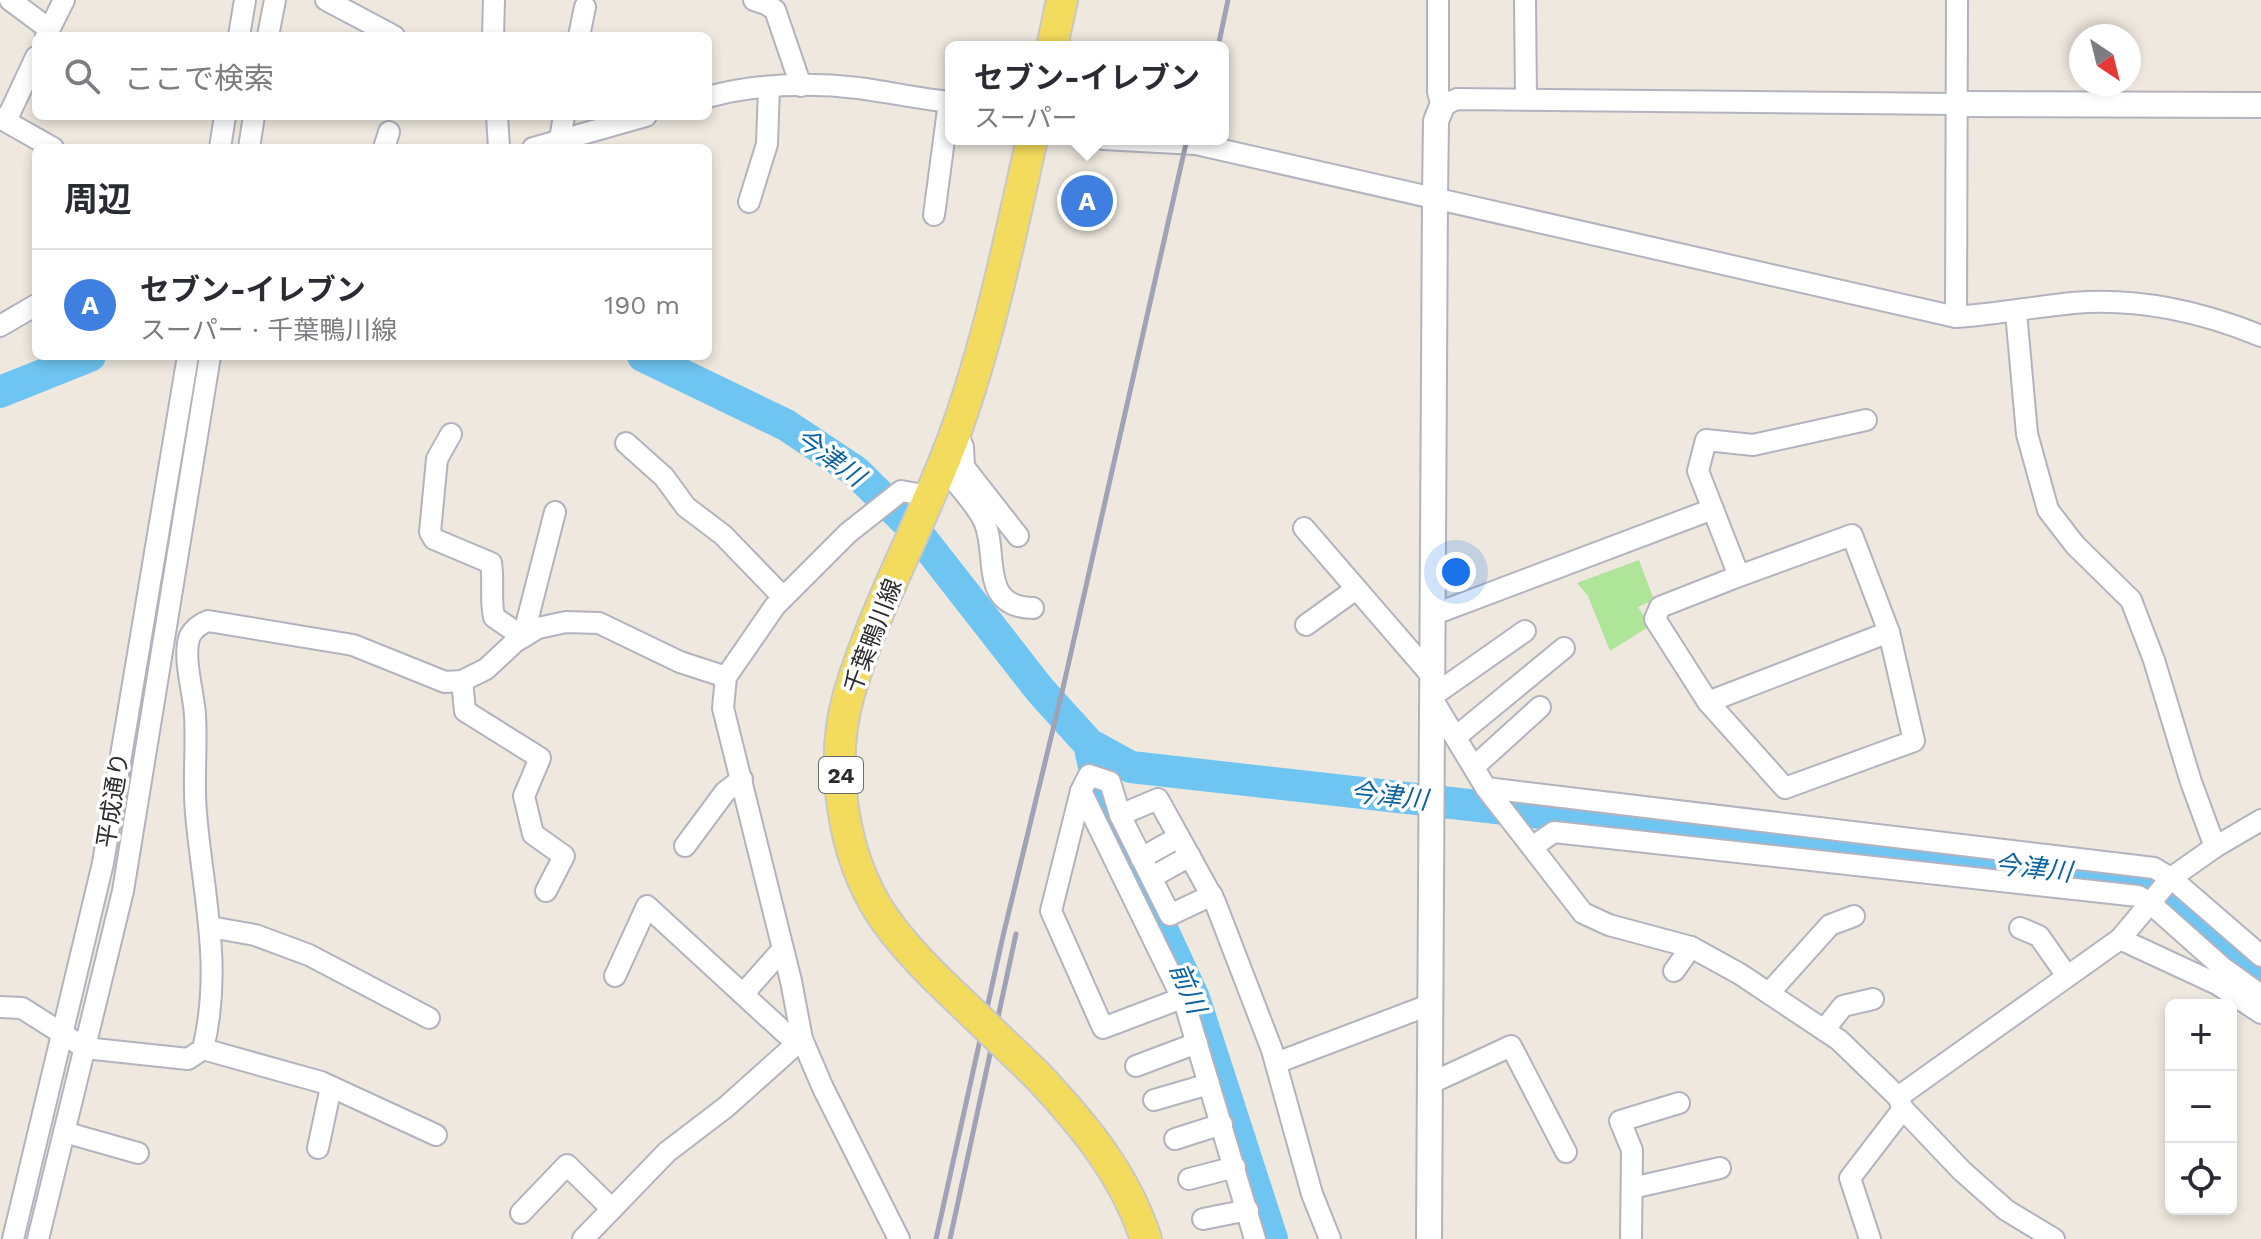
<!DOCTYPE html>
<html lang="ja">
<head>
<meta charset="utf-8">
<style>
	:root { --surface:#fff; --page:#f2f2f3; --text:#2b2b33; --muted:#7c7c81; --line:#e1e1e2; --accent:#b45309 }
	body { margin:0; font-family:"Work Sans","Noto Sans JP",sans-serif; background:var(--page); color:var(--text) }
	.controls { position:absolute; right:24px; bottom:24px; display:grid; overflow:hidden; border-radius:12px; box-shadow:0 4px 12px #0003 }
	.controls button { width:72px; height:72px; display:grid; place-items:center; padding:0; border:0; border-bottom:2px solid var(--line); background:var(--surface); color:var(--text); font:40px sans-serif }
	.compass { position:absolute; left:2069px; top:24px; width:72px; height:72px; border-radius:50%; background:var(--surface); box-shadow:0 4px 12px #0003; rotate:145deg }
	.you { position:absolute; left:1456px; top:572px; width:28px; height:28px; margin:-20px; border:6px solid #fff; border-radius:50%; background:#1a73e8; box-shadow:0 0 0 12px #1a73e833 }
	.badge { display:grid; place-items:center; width:52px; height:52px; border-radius:50%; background:var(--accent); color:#fff; font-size:26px; font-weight:700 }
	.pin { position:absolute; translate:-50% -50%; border:4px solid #fff; box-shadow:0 2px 8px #0006 }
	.popup { position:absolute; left:945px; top:41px; width:284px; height:104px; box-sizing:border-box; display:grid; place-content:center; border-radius:12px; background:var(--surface); filter:drop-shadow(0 2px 6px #0005); font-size:26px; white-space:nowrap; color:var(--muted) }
	.popup b { font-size:30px; color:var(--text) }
	.popup::after { content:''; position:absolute; left:50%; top:100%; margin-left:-16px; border:16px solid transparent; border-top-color:var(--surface) }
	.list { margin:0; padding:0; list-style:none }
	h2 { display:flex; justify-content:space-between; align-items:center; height:104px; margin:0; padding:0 32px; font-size:34px }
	h2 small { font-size:26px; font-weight:400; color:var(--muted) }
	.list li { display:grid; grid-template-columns:52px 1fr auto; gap:24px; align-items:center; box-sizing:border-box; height:112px; padding:0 32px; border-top:2px solid var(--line) }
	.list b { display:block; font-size:30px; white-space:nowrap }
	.list p { margin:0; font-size:26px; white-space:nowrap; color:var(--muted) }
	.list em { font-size:26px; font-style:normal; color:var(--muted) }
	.icon { flex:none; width:44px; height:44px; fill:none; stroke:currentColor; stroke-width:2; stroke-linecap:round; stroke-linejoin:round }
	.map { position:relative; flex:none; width:2261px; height:1239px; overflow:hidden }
	.search { position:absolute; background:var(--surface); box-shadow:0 4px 12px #0003; left:32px; top:32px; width:680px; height:88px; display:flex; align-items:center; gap:20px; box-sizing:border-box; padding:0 28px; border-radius:12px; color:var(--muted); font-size:30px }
	.panel { position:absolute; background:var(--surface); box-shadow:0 4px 12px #0003; left:32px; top:144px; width:680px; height:216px; border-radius:12px }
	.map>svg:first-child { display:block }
	.green { fill:#aee599 }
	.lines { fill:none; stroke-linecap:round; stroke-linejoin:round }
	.river { stroke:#6fc5f1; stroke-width:32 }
	.minor-casing { stroke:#b2b3bf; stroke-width:24 }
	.tertiary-casing { stroke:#b2b3bf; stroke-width:28 }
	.primary-casing { stroke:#c8c8c8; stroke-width:34 }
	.minor { stroke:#fff; stroke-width:20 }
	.tertiary { stroke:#fff; stroke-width:24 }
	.primary { stroke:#f3db5d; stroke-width:30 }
	.rail { stroke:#a0a2b6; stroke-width:5 }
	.primary-bridge-casing { stroke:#c8c8c8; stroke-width:34; stroke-linecap:butt }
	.primary-bridge { stroke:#f3db5d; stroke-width:30 }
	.labels { text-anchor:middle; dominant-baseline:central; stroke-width:7; stroke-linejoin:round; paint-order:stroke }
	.shield { fill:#fff; stroke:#6b6b6b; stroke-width:2 }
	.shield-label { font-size:22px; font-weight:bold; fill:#2c2c2c }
	.street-label { font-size:24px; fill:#2c2c2c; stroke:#fff }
	.water-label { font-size:26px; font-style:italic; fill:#0b62a0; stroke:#fff }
</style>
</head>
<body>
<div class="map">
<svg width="2261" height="1239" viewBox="0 0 2261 1239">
	<rect width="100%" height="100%" fill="#eee8de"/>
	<polygon class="green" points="1639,560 1654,600 1638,607 1650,626 1610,651 1588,596 1577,583"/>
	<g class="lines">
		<g class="river">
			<polyline points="643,356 786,425 855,471 915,530 1040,690 1089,744 1131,767 2155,882 2261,972"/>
			<polyline points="0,392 90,356"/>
			<polyline points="1090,748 1100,795 1194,998 1272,1239"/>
		</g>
		<defs>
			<g id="minor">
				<polyline points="10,0 49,29"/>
				<polyline points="326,0 394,36"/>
				<polyline points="754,0 766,4 775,10 801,86"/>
				<polyline points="1438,0 1438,92 1442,106 1457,99 1956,104"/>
				<polyline points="1525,0 1526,99"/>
				<polyline points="46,36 64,0"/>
				<polyline points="239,36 245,0"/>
				<polyline points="268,36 275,0"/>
				<polyline points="493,36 494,0"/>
				<polyline points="579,36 585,7"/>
				<path d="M708 97C754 84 810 82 858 88 889 92 920 99 951 102"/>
				<polyline points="497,116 499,148"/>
				<polyline points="0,118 53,148"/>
				<polyline points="6,121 36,57"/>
				<polyline points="560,139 564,116"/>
				<path d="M1103 139 1196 144 1956 317C1995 314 2034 307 2073 303 2136 297 2203 312 2261 336"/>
				<polyline points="220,148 225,116"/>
				<polyline points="249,148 254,116"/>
				<polyline points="384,148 389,132"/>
				<polyline points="533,148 646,116"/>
				<polyline points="749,202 767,144 769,87"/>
				<polyline points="934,215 949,102"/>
				<polyline points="2016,312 2027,434 2048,510 2075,545 2131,600 2154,660 2191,782 2215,847"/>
				<polyline points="1956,317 1957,0"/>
				<polyline points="0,326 36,305"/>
				<polyline points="956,431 963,447 964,467 1018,536"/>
				<path d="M451 434 437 459 430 532 434 539 491 563C494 581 490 599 494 617L523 637 555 512"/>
				<polyline points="626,443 664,477 686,507 723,535 783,597"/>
				<path d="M943 466C956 484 975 502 984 521 999 553 978 607 1033 608"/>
				<polyline points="1304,528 1431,675"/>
				<polyline points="1739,576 1660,607 1655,619 1708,702 1785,788 1914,741 1889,632 1852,535 1739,576 1698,471 1706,440 1753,445 1866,420"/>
				<polyline points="1432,615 1713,509"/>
				<polyline points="1306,625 1356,589"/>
				<polyline points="1525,631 1431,697 1486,788 1583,913 1609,925 1691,947 1740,974 1839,1040 1898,1097 1903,1109 1962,1171 2006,1210 2054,1239"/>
				<polyline points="462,681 465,711 540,758 524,796 533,834 564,856 546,891"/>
				<polyline points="1708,702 1889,632"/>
				<polyline points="1457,736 1564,648"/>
				<polyline points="1475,766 1540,707"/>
				<polyline points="1486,788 2154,868 2171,878 2261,956"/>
				<polyline points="1081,791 1185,1004 1255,1239"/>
				<polyline points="1120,815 1158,799 1215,902 1272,1050 1312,1194 1330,1239"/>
				<polyline points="685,846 725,792 742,779"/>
				<polyline points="1532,847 1554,832 2138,896 2150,903 2222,967 2261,995"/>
				<polyline points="1141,858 1179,837"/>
				<polyline points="1152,877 1190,856"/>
				<polyline points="210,927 255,935 309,955 429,1018"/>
				<polyline points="2020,928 2039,936 2067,976"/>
				<polyline points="2120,939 2217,984 2261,1013"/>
				<polyline points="1674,971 1691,947"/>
				<polyline points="615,976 647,906 796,1043"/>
				<polyline points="1769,993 1830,925 1854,916"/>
				<polyline points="743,994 782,950"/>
				<polyline points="1182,998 1103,1028 1051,911 1081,791 1089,775 1110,782 1120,815 1170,915 1212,895"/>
				<path d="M0 1007 22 1008 85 1048 188 1059 203 1049C223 966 203 895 196 813 193 781 197 748 195 715 194 694 182 656 190 636 194 628 200 624 208 621L353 645 445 682 462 681 486 669 515 642 538 628 566 622 599 623 680 662 726 677"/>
				<polyline points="1824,1030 1843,1006 1873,999"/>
				<polyline points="203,1049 321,1082 436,1135"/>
				<polyline points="1276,1063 1429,1005"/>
				<polyline points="1136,1066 1197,1043"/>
				<polyline points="1429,1084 1511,1046 1566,1152"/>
				<polyline points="1898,1097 2120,939 2171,878 2215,847 2261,820"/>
				<polyline points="1154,1100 1209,1084"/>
				<polyline points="64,1132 138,1153"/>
				<polyline points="1175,1139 1222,1124"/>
				<polyline points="318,1148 331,1087"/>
				<polyline points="1189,1179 1235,1167"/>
				<polyline points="1632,1188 1720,1168"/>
				<polyline points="521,1213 567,1165 612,1209"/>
				<polyline points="1203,1219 1248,1210"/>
				<polyline points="13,1239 103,863 188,356"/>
				<polyline points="38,1239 123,891 210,356"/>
				<polyline points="583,1239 667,1152 726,1107 802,1039"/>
				<polyline points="899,1239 823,1088 802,1039 791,981 723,708 726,677 775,606 848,533 901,491 929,496"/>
				<polyline points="1631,1239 1632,1150 1620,1121 1679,1103"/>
				<polyline points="1870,1239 1850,1178 1903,1109"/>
			</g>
			<g id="tertiary">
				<polyline points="1956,104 2261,105"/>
				<polyline points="1429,1239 1435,197 1436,121 1442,106"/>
			</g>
			<g id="primary">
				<polyline points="1052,47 1062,0"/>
				<path d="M937 979C917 959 898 939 882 915 842 855 829 763 849 694 876 603 924 520 956 431 990 336 1010 237 1032 139"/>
				<path d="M1037 1075C1083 1124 1125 1174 1146 1239"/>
			</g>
		</defs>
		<use href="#minor" class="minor-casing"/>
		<use href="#tertiary" class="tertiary-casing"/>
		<use href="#primary" class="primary-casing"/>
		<use href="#minor" class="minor"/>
		<use href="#tertiary" class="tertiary"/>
		<use href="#primary" class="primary"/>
		<g class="rail">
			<polyline points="1218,47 1228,0"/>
			<polyline points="936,1239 1003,936 1063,688 1187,139"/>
			<polyline points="950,1239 1016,934"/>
		</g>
		<defs>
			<polyline id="primary-bridge" points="937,979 1037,1075"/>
		</defs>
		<use href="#primary-bridge" class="primary-bridge-casing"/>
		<use href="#primary-bridge" class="primary-bridge"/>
	</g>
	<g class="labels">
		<rect class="shield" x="819" y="757" width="44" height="36" rx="6"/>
		<g class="shield-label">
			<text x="841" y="775">24</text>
		</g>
		<g class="street-label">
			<text transform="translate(873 636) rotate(-69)">千葉鴨川線</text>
			<text transform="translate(113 800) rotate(-81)">平成通り</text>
		</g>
		<g class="water-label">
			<text transform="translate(830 457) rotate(36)">今津川</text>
			<text transform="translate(1389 796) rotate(6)">今津川</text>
			<text transform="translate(2033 868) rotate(6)">今津川</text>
			<text transform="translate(1188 988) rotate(67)">前川</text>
		</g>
	</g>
</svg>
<div class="controls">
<button>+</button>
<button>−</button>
<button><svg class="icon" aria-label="locate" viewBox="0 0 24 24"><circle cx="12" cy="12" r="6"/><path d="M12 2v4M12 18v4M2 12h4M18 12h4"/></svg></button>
</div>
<svg class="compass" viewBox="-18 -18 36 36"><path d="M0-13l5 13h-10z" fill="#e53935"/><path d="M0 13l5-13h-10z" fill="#7c7c81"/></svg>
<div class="you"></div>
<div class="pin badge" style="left:1087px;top:201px;background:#3f7fe0">A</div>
<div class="popup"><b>セブン-イレブン</b>スーパー</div>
<div class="search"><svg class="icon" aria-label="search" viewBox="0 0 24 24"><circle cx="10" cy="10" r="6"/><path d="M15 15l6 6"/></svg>ここで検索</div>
<section class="panel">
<h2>周辺<small></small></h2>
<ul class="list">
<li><span class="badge" style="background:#3f7fe0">A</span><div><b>セブン-イレブン</b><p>スーパー · 千葉鴨川線</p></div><em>190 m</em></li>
</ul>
</section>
</div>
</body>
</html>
